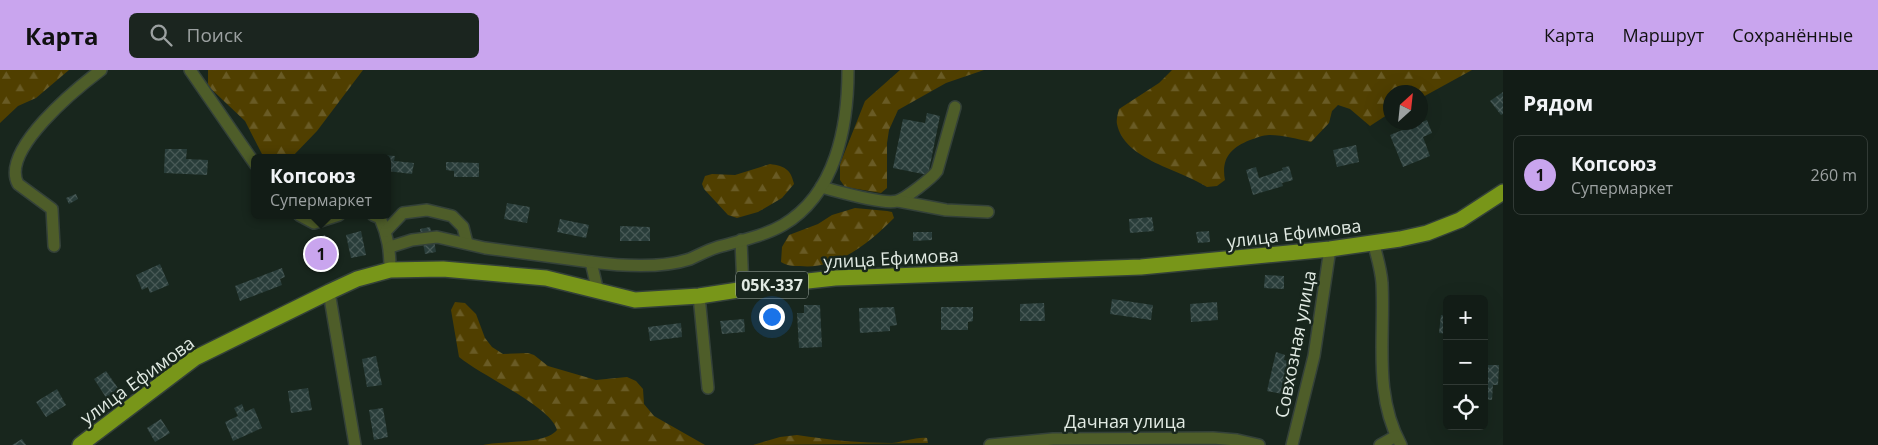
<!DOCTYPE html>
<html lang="ru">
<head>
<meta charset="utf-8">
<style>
	:root { --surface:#121c16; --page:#1b251f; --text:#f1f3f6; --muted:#9ca1a1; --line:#313a35; --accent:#c9a5ee }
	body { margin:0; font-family:"Open Sans",sans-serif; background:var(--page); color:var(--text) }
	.controls { position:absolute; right:15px; bottom:15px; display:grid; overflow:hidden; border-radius:8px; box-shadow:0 5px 20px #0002 }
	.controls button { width:45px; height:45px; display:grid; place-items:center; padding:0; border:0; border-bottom:1px solid var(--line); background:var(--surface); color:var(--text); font:25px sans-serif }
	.compass { position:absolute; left:1383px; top:15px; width:45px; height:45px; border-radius:50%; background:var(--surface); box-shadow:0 5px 20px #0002; rotate:27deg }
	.you { position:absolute; left:771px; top:246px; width:18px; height:18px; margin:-12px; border:4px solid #fff; border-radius:50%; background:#1a73e8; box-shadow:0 0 0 8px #1a73e833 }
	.badge { display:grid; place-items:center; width:32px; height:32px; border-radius:50%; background:var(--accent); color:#111; font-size:16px; font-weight:700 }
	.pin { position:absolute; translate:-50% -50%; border:2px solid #fff; box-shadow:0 1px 5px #0006 }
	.popup { position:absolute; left:251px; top:84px; width:140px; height:65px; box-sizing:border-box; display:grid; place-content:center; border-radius:8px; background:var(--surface); filter:drop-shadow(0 1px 4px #0005); font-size:16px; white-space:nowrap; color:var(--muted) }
	.popup b { font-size:19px; color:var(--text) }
	.popup::after { content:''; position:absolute; left:50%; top:100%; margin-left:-10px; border:10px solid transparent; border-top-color:var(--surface) }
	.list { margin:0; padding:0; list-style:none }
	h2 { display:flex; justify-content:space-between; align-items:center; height:65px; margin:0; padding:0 20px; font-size:21px }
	h2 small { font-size:16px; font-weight:400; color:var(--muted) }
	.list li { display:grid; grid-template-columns:32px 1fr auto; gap:15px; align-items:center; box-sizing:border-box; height:80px; margin:0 10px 10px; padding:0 10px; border:1px solid var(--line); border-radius:8px }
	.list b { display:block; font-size:19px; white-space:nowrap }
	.list p { margin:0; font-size:16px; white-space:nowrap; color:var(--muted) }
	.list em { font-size:16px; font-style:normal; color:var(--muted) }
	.icon { flex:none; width:28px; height:28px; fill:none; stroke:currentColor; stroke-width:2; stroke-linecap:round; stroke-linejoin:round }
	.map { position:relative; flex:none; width:1503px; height:375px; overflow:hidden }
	header { display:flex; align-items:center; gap:30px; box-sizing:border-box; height:70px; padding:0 25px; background:var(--accent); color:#111 }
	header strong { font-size:24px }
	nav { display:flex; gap:28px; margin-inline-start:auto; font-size:18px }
	.search { width:350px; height:45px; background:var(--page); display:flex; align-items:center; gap:12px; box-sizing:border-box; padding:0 18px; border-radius:8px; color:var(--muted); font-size:19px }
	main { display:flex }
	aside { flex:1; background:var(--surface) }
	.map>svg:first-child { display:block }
	.forest { fill:url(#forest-firs) }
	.building { fill:url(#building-cross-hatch) }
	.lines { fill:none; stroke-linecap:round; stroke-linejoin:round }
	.minor-casing { stroke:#344139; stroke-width:14 }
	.major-casing { stroke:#344139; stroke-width:18 }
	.minor { stroke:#4e5d29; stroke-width:11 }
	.major { stroke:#789619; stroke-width:15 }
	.labels { text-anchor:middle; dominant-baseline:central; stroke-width:5; stroke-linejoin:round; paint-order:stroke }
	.shield { fill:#18261d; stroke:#a5afa8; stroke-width:1 }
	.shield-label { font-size:16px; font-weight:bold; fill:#e1eae3 }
	.street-label { font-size:18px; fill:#e1eae3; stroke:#18261d }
</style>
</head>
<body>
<header>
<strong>Карта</strong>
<div class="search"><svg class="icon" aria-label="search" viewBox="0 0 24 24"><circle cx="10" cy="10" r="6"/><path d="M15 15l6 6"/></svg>Поиск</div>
<nav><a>Карта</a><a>Маршрут</a><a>Сохранённые</a></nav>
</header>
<main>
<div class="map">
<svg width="1503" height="375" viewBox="0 0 1503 375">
	<defs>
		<pattern id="forest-firs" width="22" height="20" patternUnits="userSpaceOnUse" patternTransform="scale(1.25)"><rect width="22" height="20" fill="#503f00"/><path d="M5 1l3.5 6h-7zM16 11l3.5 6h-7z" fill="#695b25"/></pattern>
		<pattern id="building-cross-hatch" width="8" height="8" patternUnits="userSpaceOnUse" patternTransform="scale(1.25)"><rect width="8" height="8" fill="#293d3a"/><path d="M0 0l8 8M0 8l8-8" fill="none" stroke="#485956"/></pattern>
	</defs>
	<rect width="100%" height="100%" fill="#18261d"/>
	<g class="forest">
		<polygon points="0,0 69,0 36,28 18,36 0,53"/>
		<polygon points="208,0 363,0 317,61 291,88 266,88 263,86 245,51 208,16"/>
		<polygon points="900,0 984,0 946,13 898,40 889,60 887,73 887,118 881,123 845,117 840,110 840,94 865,31"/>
		<path d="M1172 0H1472L1421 28 1420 22H1390V43L1370 56 1350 39 1338 35 1332 41 1329 53 1311 72C1297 69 1283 65 1269 65 1263 65 1256 68 1250 70 1230 78 1221 89 1225 110L1217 116 1207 117C1182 100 1124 90 1117 54 1116 50 1118 43 1119 39L1159 13Z"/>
		<path d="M770 94C784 96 791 99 794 114L782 128 758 142 737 148 728 145 704 119 702 114 705 106 712 104 735 105Z"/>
		<path d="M855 138 887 141 892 142 894 148C869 173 837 200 800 196 793 196 787 196 781 192L782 177 789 165 818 154 832 145Z"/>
		<path d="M455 232 465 233 476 244 485 268 492 277 503 284 528 283 534 285 548 296 596 310 627 307 636 311 643 319 644 334 654 346 705 375H483C503 370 545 375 557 360 552 337 480 305 459 287L451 240Z"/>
		<path d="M797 365C829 370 860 373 892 373 904 372 915 367 927 368L928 373 753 375 780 367Z"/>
	</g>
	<g class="building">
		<polygon points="1503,22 1503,44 1501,45 1490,31"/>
		<polygon points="927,43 940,46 928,105 893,98 903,49 925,53"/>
		<polygon points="1427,50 1432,63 1423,67 1430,86 1403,97 1390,65"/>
		<polygon points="1356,75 1359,92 1337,97 1333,80"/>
		<polygon points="165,79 187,79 186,89 208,90 207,105 164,103"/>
		<polygon points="382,85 395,86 394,91 414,93 412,104 387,101 387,88 381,88"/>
		<polygon points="446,92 479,93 479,107 454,107 454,101 446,100"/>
		<polygon points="1289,96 1293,110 1282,113 1283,116 1253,125 1246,100 1256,97 1259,108 1283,100 1282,98"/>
		<polygon points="76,124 78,129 69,134 66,128"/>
		<polygon points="507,133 530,137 527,153 504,149"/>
		<polygon points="1152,147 1154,161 1130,163 1129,149"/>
		<polygon points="560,149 589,155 586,168 557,162"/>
		<polygon points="620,156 650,157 650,171 620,171"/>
		<polygon points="430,157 431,162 421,164 420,159"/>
		<polygon points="361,161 366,185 351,188 346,165"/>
		<polygon points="1209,161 1210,172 1198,173 1196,162"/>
		<polygon points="913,162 932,162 932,170 913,171"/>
		<polygon points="325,165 333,194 314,199 308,176 316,174 314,168"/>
		<polygon points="434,170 436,182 425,184 423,172"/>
		<polygon points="160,194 169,215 150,223 148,217 142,220 136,205"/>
		<polygon points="282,198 285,207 280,209 282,215 240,231 235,216"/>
		<polygon points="1265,205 1284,206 1284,219 1264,218"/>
		<polygon points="1112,229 1153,235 1151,250 1110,244"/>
		<polygon points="1217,232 1218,250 1191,252 1190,234"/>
		<polygon points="1044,233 1045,251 1020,251 1020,234"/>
		<polygon points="804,235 820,235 822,277 799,278 797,243 804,243"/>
		<polygon points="894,237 897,255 890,256 890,261 860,263 859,238"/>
		<polygon points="941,237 973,237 973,251 968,252 968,260 941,260"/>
		<polygon points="1441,245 1447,246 1447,264 1439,263"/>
		<polygon points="744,249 745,262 722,264 720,251"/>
		<polygon points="681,253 682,267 650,271 648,257"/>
		<polygon points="1276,282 1285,285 1284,290 1289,291 1282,324 1267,321"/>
		<polygon points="376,286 382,315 367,317 362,289"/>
		<polygon points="1484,295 1499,295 1498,315 1493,315 1492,330 1484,329"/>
		<polygon points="106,301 120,321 107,329 94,309"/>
		<polygon points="308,318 312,340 291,343 288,321"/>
		<polygon points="57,319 66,335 46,347 36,332"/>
		<polygon points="242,334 245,342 254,338 262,358 233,371 225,352 238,346 234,338"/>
		<polygon points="383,338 388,367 374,370 369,340"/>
		<polygon points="161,349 170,363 155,372 147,358"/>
		<polygon points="22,369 26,375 12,375"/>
	</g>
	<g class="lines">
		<defs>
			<g id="minor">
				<polyline points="190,0 255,94"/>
				<path d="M821 117C837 121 883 135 897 131 905 129 932 108 937 101L955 37"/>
				<polyline points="898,131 946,140 988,142"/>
				<polyline points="299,145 314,153 339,145"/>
				<path d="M373 145 380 148C388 166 390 181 390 200"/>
				<polyline points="386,161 403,143 427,140 452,146 463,157 467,173"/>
				<polyline points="741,170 743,219"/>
				<path d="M1373 172C1377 186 1381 199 1382 213 1385 268 1373 324 1401 375"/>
				<path d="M54 176 52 139 18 114C0 80 77 18 101 0"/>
				<polyline points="390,177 412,170 437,167 485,178 591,192 598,222"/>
				<path d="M591 192C622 196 660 199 690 189 699 185 708 180 718 177 739 171 764 166 783 155 836 124 848 56 848 0"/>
				<polyline points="329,222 355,375"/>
				<polyline points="699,226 708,318"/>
				<polyline points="990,375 1053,369 1213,368 1237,370 1259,375"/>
				<polyline points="1292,375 1314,286 1330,179"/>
				<polyline points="1380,375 1396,366"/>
			</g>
			<polyline id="major" points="80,375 195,288 329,222 357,209 390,200 443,199 546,208 635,230 699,226 771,215 835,208 1141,197 1330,179 1400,169 1427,163 1460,150 1503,122"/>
		</defs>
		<use href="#minor" class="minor-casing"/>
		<use href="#major" class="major-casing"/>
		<use href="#minor" class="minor"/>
		<use href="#major" class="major"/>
	</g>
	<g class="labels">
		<rect class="shield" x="736" y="201.5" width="72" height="27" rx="4"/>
		<g class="shield-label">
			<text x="772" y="215">05К-337</text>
		</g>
		<g class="street-label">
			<text transform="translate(1294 163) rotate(-7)">улица Ефимова</text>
			<text transform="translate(891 188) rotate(-3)">улица Ефимова</text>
			<text transform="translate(1295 274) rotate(-79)">Совхозная улица</text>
			<text transform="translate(137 310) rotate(-36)">улица Ефимова</text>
			<text x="1125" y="351">Дачная улица</text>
		</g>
	</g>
</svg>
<div class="controls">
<button>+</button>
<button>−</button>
<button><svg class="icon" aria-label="locate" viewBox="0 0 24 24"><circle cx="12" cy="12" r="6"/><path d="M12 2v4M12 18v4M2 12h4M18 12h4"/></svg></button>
</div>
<svg class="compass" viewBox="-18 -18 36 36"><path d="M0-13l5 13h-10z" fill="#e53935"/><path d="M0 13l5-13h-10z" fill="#9ca1a1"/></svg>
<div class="you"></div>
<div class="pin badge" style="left:321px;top:184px">1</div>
<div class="popup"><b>Копсоюз</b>Супермаркет</div>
</div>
<aside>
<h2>Рядом<small></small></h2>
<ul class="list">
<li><span class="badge">1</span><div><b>Копсоюз</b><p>Супермаркет</p></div><em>260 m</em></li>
</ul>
</aside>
</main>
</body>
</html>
